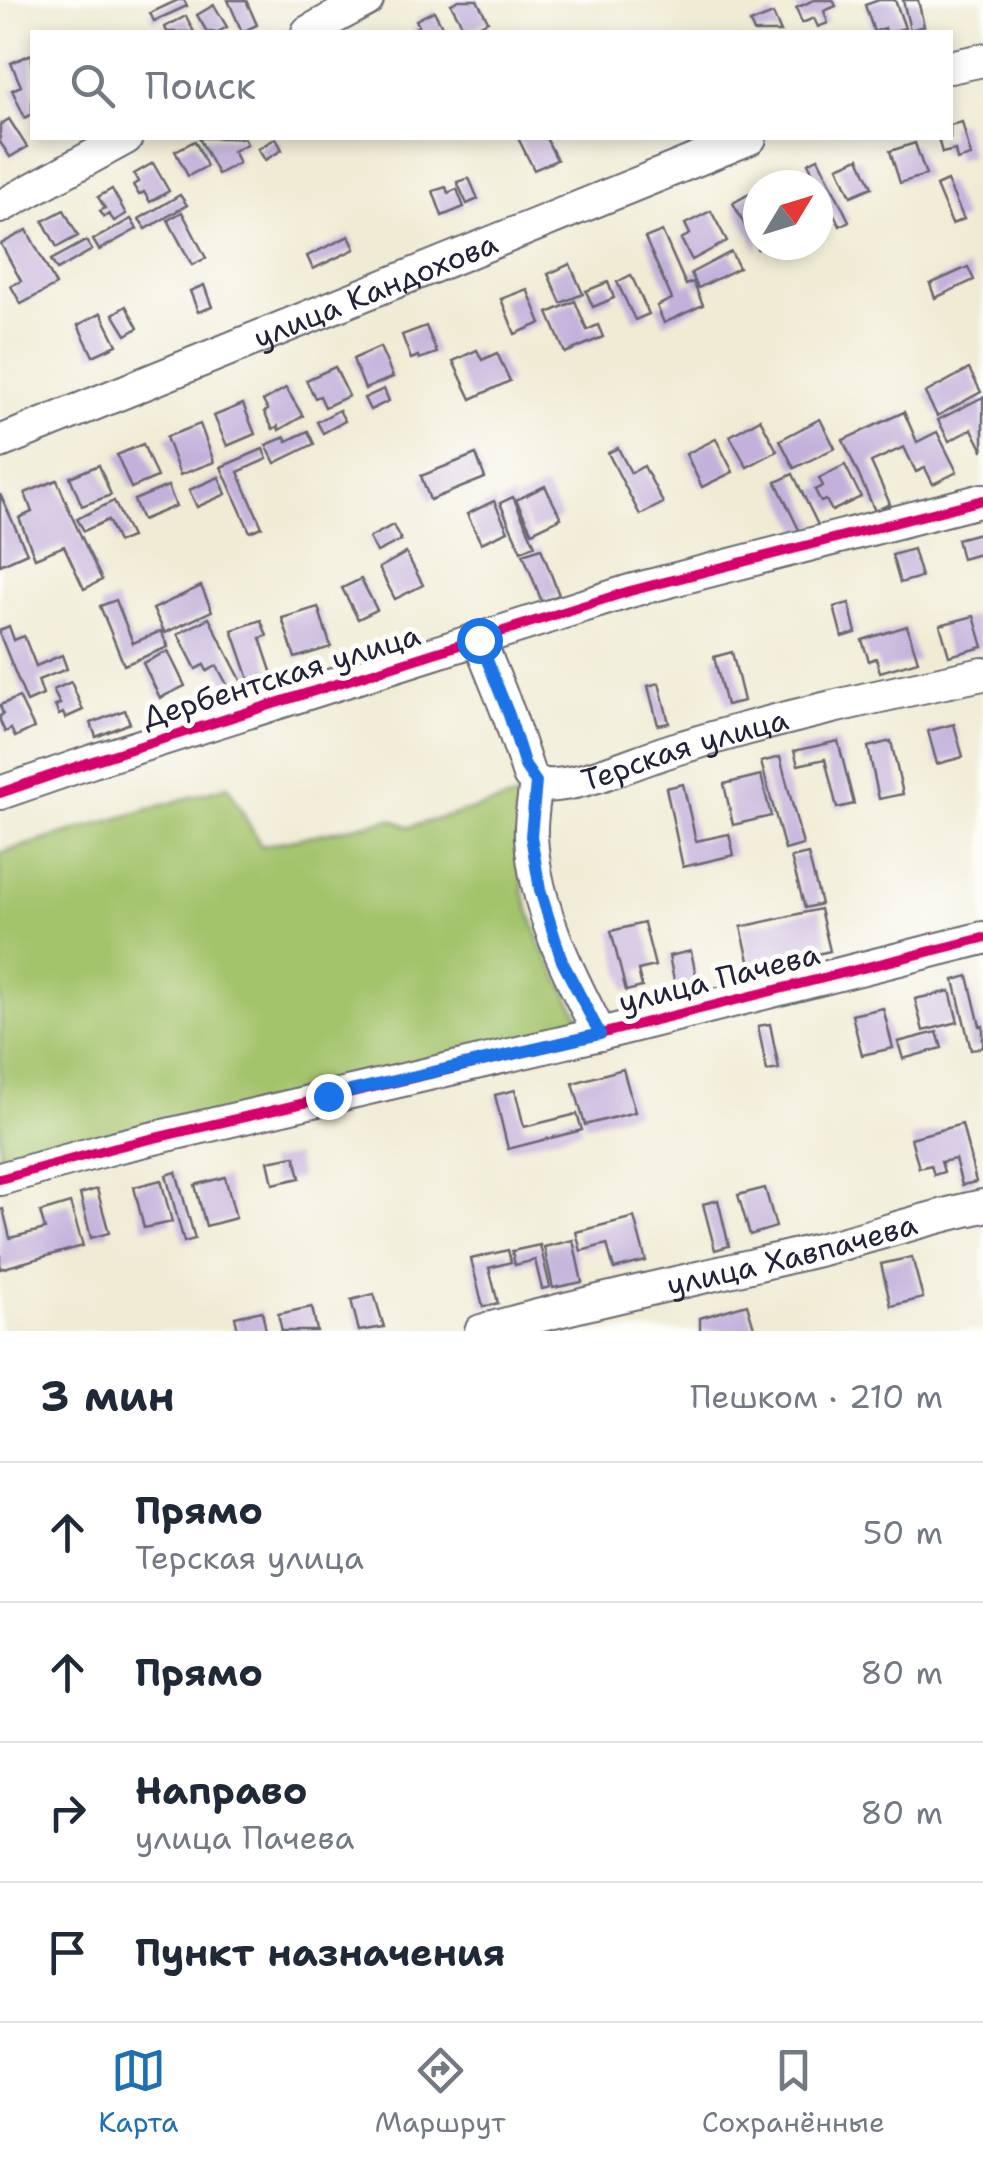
<!DOCTYPE html>
<html lang="ru">
<head>
<meta charset="utf-8">
<style>
	:root { --surface:#fff; --page:#f2f2f3; --text:#1f2937; --muted:#747a83; --line:#e0e1e3; --accent:#1f6fb2 }
	body { margin:0; font-family:"Shantell Sans",sans-serif; background:var(--page); color:var(--text) }
	.compass { position:absolute; left:743px; top:170px; width:90px; height:90px; border-radius:50%; background:var(--surface); box-shadow:0 5px 15px #0003; rotate:52deg }
	.stop { position:absolute; width:30px; height:30px; margin:-22px; border:8px solid #1a73e8; border-radius:50%; background:#fff }
	.stop.end { background:#1a73e8; border-color:#fff; box-shadow:0 2px 10px #0008 }
	.list { margin:0; padding:0; list-style:none }
	h2 { display:flex; justify-content:space-between; align-items:center; height:130px; margin:0; padding:0 40px; font-size:42px }
	h2 small { font-size:32px; font-weight:400; color:var(--muted) }
	.list li { display:grid; grid-template-columns:65px 1fr auto; gap:30px; align-items:center; box-sizing:border-box; height:140px; padding:0 40px; border-top:2px solid var(--line) }
	.list b { display:block; font-size:38px; white-space:nowrap }
	.list p { margin:0; font-size:32px; white-space:nowrap; color:var(--muted) }
	.list em { font-size:32px; font-style:normal; color:var(--muted) }
	.icon { flex:none; width:55px; height:55px; fill:none; stroke:currentColor; stroke-width:2; stroke-linecap:round; stroke-linejoin:round }
	.map { position:relative; flex:none; width:983px; height:1331px; overflow:hidden }
	.search { position:absolute; background:var(--surface); box-shadow:0 5px 15px #0003; left:30px; right:30px; top:30px; height:110px; display:flex; align-items:center; gap:25px; box-sizing:border-box; padding:0 35px; border-radius:0px; color:var(--muted); font-size:38px }
	.sheet { height:690px; background:var(--surface) }
	nav { display:flex; justify-content:space-around; align-items:center; box-sizing:border-box; height:140px; border-top:2px solid var(--line); background:var(--surface); font-size:28px; color:var(--muted) }
	nav a { display:grid; justify-items:center; gap:5px }
	nav .on { color:var(--accent) }
	.map>svg:first-child { display:block }
	.green { fill:#a3c36b; stroke:#627253; stroke-width:2.5 }
	.building { fill:#c3b1db }
	.lines { fill:none; stroke-linecap:round; stroke-linejoin:round }
	.minor-casing { stroke:#6a6871; stroke-width:36 }
	.minor { stroke:#fff; stroke-width:32 }
	.cycleway-casing { stroke:#fdfcf7; stroke-width:16 }
	.cycleway { stroke:#d6006c; stroke-width:10 }
	.route { stroke:#1a73e8; stroke-width:12 }
	.labels { text-anchor:middle; dominant-baseline:central; stroke-width:10; stroke-linejoin:round; paint-order:stroke }
	.street-label { font-size:30px; fill:#22223b; stroke:#fdfcf7 }
</style>
</head>
<body>
<div class="map">
<svg width="983" height="1331" viewBox="0 0 983 1331">
	<rect width="100%" height="100%" fill="#fdfcf7"/>
	<filter id="ink" filterUnits="userSpaceOnUse"><feTurbulence type="fractalNoise" baseFrequency=".01" numOctaves="2"/><feDisplacementMap in="SourceGraphic" scale="20" xChannelSelector="R" yChannelSelector="G"/><feConvolveMatrix kernelMatrix="1 2 1 2 8 2 1 2 1" color-interpolation-filters="sRGB"/></filter>
	<filter id="wash" filterUnits="userSpaceOnUse"><feTurbulence type="fractalNoise" baseFrequency=".0048" numOctaves="4" result="noise"/><feDisplacementMap in="SourceGraphic" scale="40" xChannelSelector="R" yChannelSelector="G"/><feGaussianBlur stdDeviation="2.25" result="paint"/><feColorMatrix in="noise" values="0 0 0 0 0 0 0 0 0 0 0 0 0 0 0 0 0 1.4 0 .05"/><feComposite in="paint" operator="in"/></filter>
	<g filter="url(#wash)">
		<rect width="100%" height="100%" fill="#efebd4"/>
		<polygon class="green" points="228,786 261,846 392,819 409,827 518,797 523,892 542,948 585,1027 0,1166 0,853"/>
		<g id="blocks">
			<g class="building">
				<polygon points="178,0 184,0 187,6 154,21 150,13"/>
				<polygon points="228,0 246,0 257,25 242,32"/>
				<polygon points="459,0 477,0 488,21 466,32 451,4"/>
				<polygon points="814,0 833,0 836,6 824,11 828,23 818,27 814,18 802,23 796,8"/>
				<polygon points="879,0 895,0 905,28 891,32 886,32 885,28 874,32 865,5"/>
				<polygon points="903,0 918,0 924,26 910,30"/>
				<polygon points="214,5 227,27 218,32 207,32 197,15"/>
				<polygon points="434,11 445,32 414,32 413,29 419,26 416,20"/>
				<polygon points="773,14 781,32 754,32 750,23"/>
				<polygon points="186,16 194,32 167,32 165,27"/>
				<polygon points="32,54 32,114 25,118 12,90 21,86 11,63"/>
				<polygon points="9,119 27,147 10,157 0,142 0,125"/>
				<polygon points="962,122 971,156 957,160 955,150 942,153 938,138 950,138 950,125"/>
				<polygon points="199,138 244,138 247,144 233,151 239,163 218,174"/>
				<polygon points="276,138 282,150 265,160 258,149"/>
				<polygon points="518,138 546,138 557,160 534,170"/>
				<polygon points="195,141 207,166 188,176 175,151"/>
				<polygon points="915,143 926,175 900,183 890,151"/>
				<polygon points="818,158 849,221 840,226 808,163"/>
				<polygon points="859,158 872,187 851,196 838,167"/>
				<polygon points="153,163 169,191 150,202 144,192 139,195 133,185 138,182 134,174"/>
				<polygon points="805,170 812,185 780,185 778,182"/>
				<polygon points="469,178 478,199 467,204 457,182"/>
				<polygon points="947,181 964,219 952,224 936,186"/>
				<polygon points="446,187 448,193 457,189 464,207 442,216 433,191"/>
				<polygon points="112,189 126,214 114,221 109,214 104,217 100,211 105,208 98,197"/>
				<polygon points="758,189 758,250 733,203"/>
				<polygon points="180,195 187,205 146,229 139,219"/>
				<polygon points="64,210 78,236 57,247 43,221"/>
				<polygon points="711,211 727,241 692,260 681,239 690,234 685,224"/>
				<polygon points="182,212 206,258 192,265 168,220"/>
				<polygon points="131,219 137,229 99,250 93,240"/>
				<polygon points="27,230 56,285 21,304 11,286 21,281 1,244"/>
				<polygon points="662,231 686,285 693,282 703,305 664,323 657,306 672,299 645,238"/>
				<polygon points="349,236 355,249 313,269 307,256"/>
				<polygon points="86,241 92,250 57,270 51,260"/>
				<polygon points="731,252 739,268 698,288 691,273"/>
				<polygon points="570,264 583,294 561,303 548,274"/>
				<polygon points="968,267 974,280 935,298 930,284"/>
				<polygon points="631,275 649,314 635,320 617,282"/>
				<polygon points="608,282 614,298 593,307 586,291"/>
				<polygon points="204,285 212,307 198,312 190,291"/>
				<polygon points="527,289 541,323 515,334 501,299"/>
				<polygon points="575,301 587,330 598,325 603,337 565,353 548,313"/>
				<polygon points="126,306 138,328 126,335 113,314"/>
				<polygon points="101,313 117,345 93,356 78,325"/>
				<polygon points="426,326 437,353 419,359 418,356 411,359 402,335"/>
				<polygon points="380,347 393,377 365,389 353,359"/>
				<polygon points="477,350 482,360 497,353 510,381 471,399 453,361"/>
				<polygon points="335,367 349,396 325,407 320,396 315,398 306,380"/>
				<polygon points="969,369 981,392 937,416 925,393"/>
				<polygon points="286,388 303,416 279,430 278,426 273,429 264,412 268,410 263,401"/>
				<polygon points="384,389 389,401 370,410 364,398"/>
				<polygon points="983,397 983,451 972,429 949,441 938,420"/>
				<polygon points="243,404 255,434 227,446 214,416"/>
				<polygon points="339,410 345,421 323,433 317,422"/>
				<polygon points="904,412 917,442 937,432 957,472 933,484 925,468 916,472 904,447 871,462 890,504 875,511 843,440"/>
				<polygon points="760,419 777,451 747,467 730,436"/>
				<polygon points="820,419 835,448 794,468 780,440"/>
				<polygon points="200,424 214,462 180,475 166,437"/>
				<polygon points="308,431 314,444 275,463 266,445 285,437 287,441"/>
				<polygon points="716,439 733,472 702,487 686,454"/>
				<polygon points="143,444 157,477 131,488 117,455"/>
				<polygon points="618,448 631,473 644,466 663,503 640,515 608,453"/>
				<polygon points="263,449 267,459 238,472 262,527 250,532 221,467"/>
				<polygon points="476,454 485,478 430,500 421,476"/>
				<polygon points="99,465 111,495 82,506 70,477"/>
				<polygon points="845,465 861,497 832,511 826,500 821,502 815,490 823,486 819,478"/>
				<polygon points="793,474 818,525 801,534 776,482"/>
				<polygon points="219,477 226,494 197,507 189,490"/>
				<polygon points="57,480 72,517 102,580 84,589 64,546 35,558 19,518 32,512 25,493"/>
				<polygon points="168,486 176,506 142,520 134,500"/>
				<polygon points="545,486 561,518 532,532 516,500"/>
				<polygon points="0,494 27,553 0,565"/>
				<polygon points="513,497 535,545 521,551 500,503"/>
				<polygon points="114,501 131,537 118,542 108,520 84,531 77,519"/>
				<polygon points="494,501 508,531 481,543 467,514"/>
				<polygon points="393,525 401,540 377,552 369,538"/>
				<polygon points="983,532 983,553 962,559 957,539"/>
				<polygon points="541,548 559,595 542,602 523,554"/>
				<polygon points="913,549 921,577 900,583 892,555"/>
				<polygon points="406,553 423,585 395,599 379,568"/>
				<polygon points="361,579 377,610 358,619 342,588"/>
				<polygon points="201,586 212,611 165,633 153,609"/>
				<polygon points="116,600 133,643 161,631 168,647 124,665 100,606"/>
				<polygon points="849,603 856,633 842,637 834,607"/>
				<polygon points="318,607 331,647 295,658 282,618"/>
				<polygon points="974,616 983,647 949,656 940,625"/>
				<polygon points="209,618 244,686 231,692 217,666 207,671 204,665 196,669 178,634"/>
				<polygon points="261,620 267,636 260,638 273,677 251,685 232,630"/>
				<polygon points="9,626 14,640 24,636 36,666 62,655 67,669 38,680 43,695 27,702 0,635 0,630"/>
				<polygon points="907,626 918,661 880,672 876,658 869,661 862,640"/>
				<polygon points="168,651 185,686 160,698 143,663"/>
				<polygon points="732,652 744,701 726,705 714,657"/>
				<polygon points="71,682 83,710 65,718 63,713 59,715 55,706 60,704 53,690"/>
				<polygon points="659,683 669,723 658,725 648,686"/>
				<polygon points="19,697 34,728 15,737 11,729 5,732 0,721 0,716 3,714 0,705"/>
				<polygon points="125,710 130,723 96,737 91,723"/>
				<polygon points="954,724 963,757 937,764 928,731"/>
				<polygon points="838,741 854,804 837,808 825,759 798,765 794,751"/>
				<polygon points="891,741 903,794 879,799 868,747"/>
				<polygon points="780,757 803,845 785,850 761,762"/>
				<polygon points="761,775 771,816 733,825 724,784"/>
				<polygon points="683,784 696,841 729,834 734,855 683,867 666,788"/>
				<polygon points="808,854 821,904 805,908 791,858"/>
				<polygon points="820,909 830,951 751,969 741,927"/>
				<polygon points="644,923 655,966 638,970 642,987 626,991 611,931"/>
				<polygon points="691,951 698,985 676,990 669,956"/>
				<polygon points="968,976 980,1026 983,1026 983,1047 971,1050 954,980"/>
				<polygon points="950,991 958,1022 923,1031 915,999"/>
				<polygon points="883,1008 893,1048 862,1055 852,1015"/>
				<polygon points="770,1024 779,1069 767,1071 758,1026"/>
				<polygon points="937,1032 942,1048 903,1059 898,1042"/>
				<polygon points="623,1069 635,1112 585,1125 573,1083"/>
				<polygon points="515,1090 524,1127 577,1114 582,1130 508,1149 495,1095"/>
				<polygon points="962,1124 976,1182 962,1185 955,1159 941,1162 944,1172 934,1175 931,1165 919,1168 911,1138"/>
				<polygon points="295,1156 300,1178 273,1184 268,1161"/>
				<polygon points="176,1172 195,1239 184,1242 166,1175"/>
				<polygon points="225,1177 236,1218 206,1226 195,1185"/>
				<polygon points="161,1180 172,1222 144,1228 134,1187"/>
				<polygon points="765,1188 776,1227 750,1235 738,1195"/>
				<polygon points="97,1189 109,1233 91,1238 80,1194"/>
				<polygon points="718,1200 729,1246 715,1250 703,1204"/>
				<polygon points="70,1203 83,1246 0,1269 0,1210 3,1209 10,1238 45,1229 40,1212"/>
				<polygon points="634,1217 646,1261 614,1269 607,1244 581,1251 576,1232"/>
				<polygon points="573,1240 582,1282 553,1288 544,1247"/>
				<polygon points="540,1245 550,1287 542,1289 535,1260 515,1265 512,1251"/>
				<polygon points="508,1250 511,1262 489,1268 498,1303 483,1307 471,1259"/>
				<polygon points="912,1257 923,1298 891,1306 881,1264"/>
				<polygon points="374,1294 384,1327 359,1331 351,1300"/>
				<polygon points="747,1304 755,1331 700,1331 700,1318"/>
				<polygon points="312,1307 317,1331 282,1331 278,1314"/>
				<polygon points="262,1311 266,1331 238,1331 235,1317"/>
			</g>
		</g>
	</g>
	<g filter="url(#ink)">
		<use href="#blocks" fill-opacity="0" stroke="#6a6871" stroke-width="2.5"/>
		<g class="lines">
			<defs>
				<g id="minor">
					<polyline points="308,32 367,0"/>
					<polyline points="950,67 983,60"/>
					<polyline points="0,207 126,138"/>
					<path id="s1" d="M0 442 750 138"/>
					<path id="s2" d="M479 640 509 715 529 775C537 784 544 786 556 785 597 781 642 758 682 747 781 717 882 695 983 674"/>
					<path d="M536 782C534 800 530 819 531 837 535 907 568 973 600 1034"/>
					<polyline points="0,793 93,761 630,591 983,500"/>
					<polyline points="0,1179 116,1147 600,1034 983,938"/>
					<path id="s3" d="M481 1331C591 1300 703 1278 814 1251 871 1237 925 1218 983 1206"/>
				</g>
			</defs>
			<use href="#minor" class="minor-casing"/>
			<use href="#minor" class="minor"/>
			<defs>
				<g id="cycleway">
					<polyline points="0,793 93,761 630,591 983,500"/>
					<polyline points="0,1179 116,1147 600,1034 983,938"/>
				</g>
			</defs>
			<use href="#cycleway" class="cycleway-casing"/>
			<use href="#cycleway" class="cycleway"/>
		</g>
	</g>
	<g class="lines" filter="url(#ink)">
		<polyline class="route" points="328,1096 600,1034 562,961 540,890 531,836 536,782 525,766 509,715 479,640"/>
	</g>
	<g class="labels">
		<g class="street-label">
			<text stroke="none"><textPath href="#s1" startOffset="405">улица Кандохова</textPath></text>
			<text transform="translate(281 676) rotate(-17)">Дербентская улица</text>
			<text stroke="none"><textPath href="#s2" startOffset="308">Терская улица</textPath></text>
			<text transform="translate(719 978) rotate(-14)">улица Пачева</text>
			<text stroke="none"><textPath href="#s3" startOffset="320">улица Хавпачева</textPath></text>
		</g>
	</g>
</svg>
<svg class="compass" viewBox="-18 -18 36 36"><path d="M0-13l5 13h-10z" fill="#e53935"/><path d="M0 13l5-13h-10z" fill="#747a83"/></svg>
<div class="stop" style="left:479px;top:640px"></div>
<div class="stop end" style="left:328px;top:1096px"></div>
<div class="search"><svg class="icon" aria-label="search" viewBox="0 0 24 24"><circle cx="10" cy="10" r="6"/><path d="M15 15l6 6"/></svg>Поиск</div>
</div>
<section class="sheet">
<h2>3 мин<small>Пешком · 210 m</small></h2>
<ul class="list">
<li><svg class="icon" aria-label="ahead" viewBox="0 0 24 24"><path d="M12 20V5M6 11l6-6 6 6"/></svg><div><b>Прямо</b><p>Терская улица</p></div><em>50 m</em></li>
<li><svg class="icon" aria-label="ahead" viewBox="0 0 24 24"><path d="M12 20V5M6 11l6-6 6 6"/></svg><div><b>Прямо</b></div><em>80 m</em></li>
<li><svg class="icon" aria-label="right" viewBox="0 0 24 24"><path d="M7 20v-9h11M14 6l5 5-5 5"/></svg><div><b>Направо</b><p>улица Пачева</p></div><em>80 m</em></li>
<li><svg class="icon" aria-label="arrive" viewBox="0 0 24 24"><path d="M6 21V4h12l-3 4 3 4H6"/></svg><div><b>Пункт назначения</b></div></li>
</ul>
</section>
<nav>
<a class="on"><svg class="icon" aria-label="map" viewBox="0 0 24 24"><path d="M3 6l6-2 6 2 6-2v14l-6 2-6-2-6 2zM9 4v14M15 6v14"/></svg>Карта</a>
<a><svg class="icon" aria-label="directions" viewBox="0 0 24 24"><path d="M12 3l9 9-9 9-9-9zM9 14v-3h6M13 9l2 2-2 2"/></svg>Маршрут</a>
<a><svg class="icon" aria-label="saved" viewBox="0 0 24 24"><path d="M7 4h10v16l-5-4-5 4z"/></svg>Сохранённые</a>
</nav>
</body>
</html>
